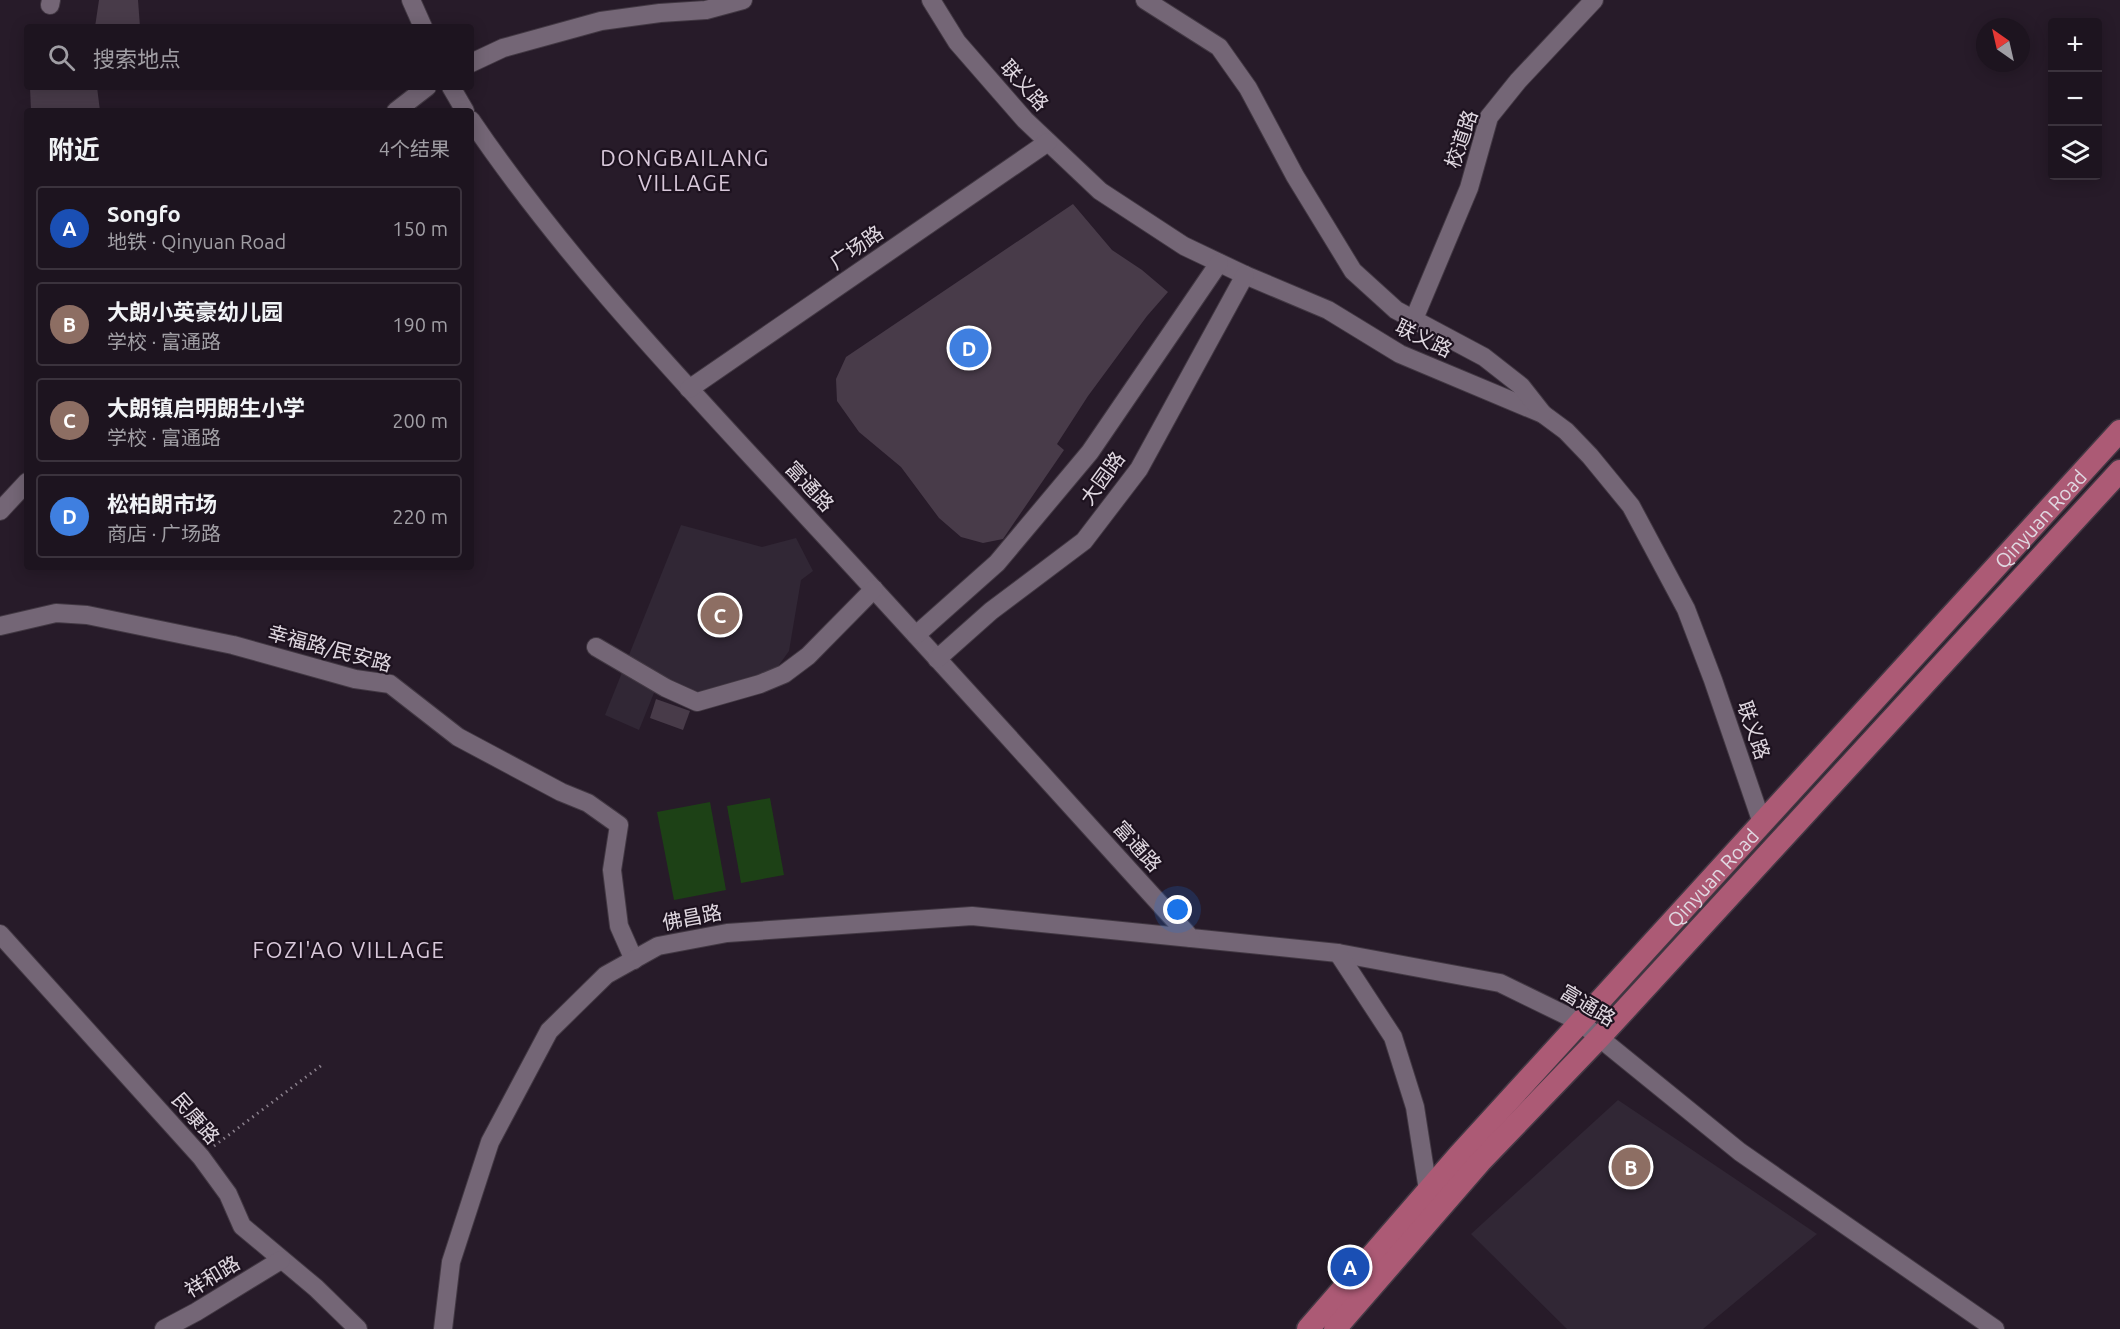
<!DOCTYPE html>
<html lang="zh">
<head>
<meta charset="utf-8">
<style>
	:root { --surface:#1d141f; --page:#2a212c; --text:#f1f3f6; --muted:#a09ea4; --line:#3b333d; --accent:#f39f84 }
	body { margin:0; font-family:Ubuntu,"Noto Sans SC",sans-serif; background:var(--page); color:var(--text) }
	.controls { position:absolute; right:18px; top:18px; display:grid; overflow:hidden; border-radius:6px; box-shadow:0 3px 15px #0003 }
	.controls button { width:54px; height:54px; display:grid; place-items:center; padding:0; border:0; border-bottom:2px solid var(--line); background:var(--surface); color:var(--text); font:30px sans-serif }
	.compass { position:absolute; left:1976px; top:18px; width:54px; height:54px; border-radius:50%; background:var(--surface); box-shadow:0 3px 15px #0003; rotate:326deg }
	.you { position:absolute; left:1178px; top:910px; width:21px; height:21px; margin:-15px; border:4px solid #fff; border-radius:50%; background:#1a73e8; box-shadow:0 0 0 9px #1a73e833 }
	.badge { display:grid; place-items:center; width:39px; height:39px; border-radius:50%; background:var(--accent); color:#fff; font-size:20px; font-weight:700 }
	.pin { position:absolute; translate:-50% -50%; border:3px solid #fff; box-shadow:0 2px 6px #0006 }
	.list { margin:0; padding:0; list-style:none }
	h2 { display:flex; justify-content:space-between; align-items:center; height:78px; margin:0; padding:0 24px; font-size:26px }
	h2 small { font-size:20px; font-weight:400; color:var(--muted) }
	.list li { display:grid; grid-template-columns:39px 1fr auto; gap:18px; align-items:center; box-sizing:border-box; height:84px; margin:0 12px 12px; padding:0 12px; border:2px solid var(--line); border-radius:6px }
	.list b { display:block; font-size:22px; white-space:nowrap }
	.list p { margin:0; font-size:20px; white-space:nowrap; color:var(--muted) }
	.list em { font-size:20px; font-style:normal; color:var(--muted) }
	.icon { flex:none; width:33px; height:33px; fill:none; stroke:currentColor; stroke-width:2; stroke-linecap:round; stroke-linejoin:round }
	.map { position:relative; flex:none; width:2120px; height:1329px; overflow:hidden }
	.search { position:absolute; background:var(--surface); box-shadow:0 3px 15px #0003; left:24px; top:24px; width:450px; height:66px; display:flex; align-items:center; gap:15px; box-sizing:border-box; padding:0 21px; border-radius:6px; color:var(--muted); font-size:22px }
	.panel { position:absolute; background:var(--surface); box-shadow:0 3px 15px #0003; left:24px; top:108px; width:450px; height:462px; border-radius:6px }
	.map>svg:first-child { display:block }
	.education { fill:#312735 }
	.green { fill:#1d4116 }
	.building { fill:#483b49 }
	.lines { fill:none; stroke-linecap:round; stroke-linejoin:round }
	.minor-casing { stroke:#423843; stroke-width:20 }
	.major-casing { stroke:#423843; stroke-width:25 }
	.path { stroke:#8b818d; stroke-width:3; stroke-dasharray:1.5 4.5; stroke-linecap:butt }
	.minor { stroke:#746676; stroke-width:18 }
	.major { stroke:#ac5a75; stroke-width:22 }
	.labels { text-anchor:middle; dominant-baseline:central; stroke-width:4.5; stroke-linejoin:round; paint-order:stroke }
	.street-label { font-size:20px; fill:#e0d8e1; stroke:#1d121f }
	.quarter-label { font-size:22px; letter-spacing:1.5px; fill:#d8c8da; stroke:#1d121f }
</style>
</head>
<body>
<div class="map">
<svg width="2120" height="1329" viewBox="0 0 2120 1329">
	<rect width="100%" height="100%" fill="#271b29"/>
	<g class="education">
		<polygon points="681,525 762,547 796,538 813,571 801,580 789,651 774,672 696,694 660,678 639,730 605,715"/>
		<polygon points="1618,1100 1817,1234 1703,1329 1567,1329 1471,1234"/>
	</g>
	<g class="green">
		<polygon points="770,798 784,875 741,883 727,806"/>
		<polygon points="710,802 726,890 674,900 657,812"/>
	</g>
	<g class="building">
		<polygon points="99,0 138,0 140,27 95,27"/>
		<polygon points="30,87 97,87 100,111 31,111"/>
		<polygon points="1073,204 1112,250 1142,270 1168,292 1147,316 1088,396 1057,444 1064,450 1003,539 983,543 961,537 939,518 901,467 859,432 837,401 836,379 846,357"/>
		<polygon points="656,699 690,711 683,730 650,718"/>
	</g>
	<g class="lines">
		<defs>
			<g id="minor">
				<polyline points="411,0 423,27"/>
				<polyline points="931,0 957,42 1025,120 1100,191 1184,246 1245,275 1328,310 1400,354 1543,414 1566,431 1590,456 1631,506 1686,609 1713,680 1762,823"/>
				<polyline points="1145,0 1219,47 1248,88 1295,176 1353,271 1396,310 1484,357 1521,386 1543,414"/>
				<polyline points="50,5 51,0"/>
				<polyline points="471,63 503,48 601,21 660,13 706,10 743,0"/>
				<polyline points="451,87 465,111"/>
				<polyline points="396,111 427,87"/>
				<path d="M471 120C569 265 693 392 811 521 939 659 1064 799 1191 938L1338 953 1500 983 1580 1022 1740 1152 1995 1329"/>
				<polyline points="1414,319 1469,188 1489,117 1518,81 1594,0"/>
				<polyline points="689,389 1048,142"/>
				<polyline points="0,511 27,482"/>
				<polyline points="0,626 56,613 87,615 233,645 355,679 390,684 458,737 561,792 588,803 619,825 612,870 619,926 634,960"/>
				<polyline points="916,635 997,563 1090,452 1219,263"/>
				<polyline points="596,647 666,688 697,702 760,684 784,674 808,656 874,589"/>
				<polyline points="937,659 991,611 1084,541 1139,469 1245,275"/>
				<polyline points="0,934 201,1157 228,1194 242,1226 316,1288 358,1329"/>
				<polyline points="1338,953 1393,1037 1415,1107 1428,1190"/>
				<polyline points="164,1329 196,1312 281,1260"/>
				<polyline points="443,1329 451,1262 490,1142 549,1031 606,975 658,946 727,933 972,916 1191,938"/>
			</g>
			<g id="major">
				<path id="s1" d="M1308 1329 1459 1155 2120 431"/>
				<polyline points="1335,1329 1480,1162 1600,1037 2120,471"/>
			</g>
		</defs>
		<use href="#minor" class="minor-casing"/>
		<use href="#major" class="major-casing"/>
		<polyline class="path" points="214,1146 322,1065"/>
		<use href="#minor" class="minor"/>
		<use href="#major" class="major"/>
	</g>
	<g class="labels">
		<g class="street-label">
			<text transform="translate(1025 85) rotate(48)">联义路</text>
			<text transform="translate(1461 139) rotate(-71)">校道路</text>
			<text transform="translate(856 247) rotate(-35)">广场路</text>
			<text transform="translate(1424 338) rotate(26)">联义路</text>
			<text transform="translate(1102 478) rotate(-54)">大园路</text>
			<text transform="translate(810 486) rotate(47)">富通路</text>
			<text stroke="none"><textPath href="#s1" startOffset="1092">Qinyuan Road</textPath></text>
			<text transform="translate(330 648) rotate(15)">幸福路/民安路</text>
			<text transform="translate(1754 730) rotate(71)">联义路</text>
			<text transform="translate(1138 846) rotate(48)">富通路</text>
			<text stroke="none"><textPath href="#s1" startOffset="606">Qinyuan Road</textPath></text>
			<text transform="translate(692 917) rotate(-11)">佛昌路</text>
			<text transform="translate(1588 1005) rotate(31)">富通路</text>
			<text transform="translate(196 1118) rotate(49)">民康路</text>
			<text transform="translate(212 1276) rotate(-31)">祥和路</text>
		</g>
		<g class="quarter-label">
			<text x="685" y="157">DONGBAILANG<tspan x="685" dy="25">VILLAGE</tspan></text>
			<text x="349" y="949">FOZI'AO VILLAGE</text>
		</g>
	</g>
</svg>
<div class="controls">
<button>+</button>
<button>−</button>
<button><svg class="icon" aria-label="layers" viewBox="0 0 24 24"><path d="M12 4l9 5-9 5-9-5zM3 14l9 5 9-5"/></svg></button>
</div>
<svg class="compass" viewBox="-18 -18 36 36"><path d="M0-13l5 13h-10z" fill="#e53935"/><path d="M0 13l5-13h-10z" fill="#a09ea4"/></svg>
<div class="you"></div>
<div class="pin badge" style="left:1350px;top:1267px;background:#1a4fb4">A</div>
<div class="pin badge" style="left:1631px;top:1167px;background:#8d6e63">B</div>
<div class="pin badge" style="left:720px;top:615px;background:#8d6e63">C</div>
<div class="pin badge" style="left:969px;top:348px;background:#3f7fe0">D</div>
<div class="search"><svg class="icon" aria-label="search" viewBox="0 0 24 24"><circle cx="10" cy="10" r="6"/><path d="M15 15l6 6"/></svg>搜索地点</div>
<section class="panel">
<h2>附近<small>4个结果</small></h2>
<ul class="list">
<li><span class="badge" style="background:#1a4fb4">A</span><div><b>Songfo</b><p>地铁 · Qinyuan Road</p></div><em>150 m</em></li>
<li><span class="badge" style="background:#8d6e63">B</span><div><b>大朗小英豪幼儿园</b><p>学校 · 富通路</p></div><em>190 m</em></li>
<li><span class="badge" style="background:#8d6e63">C</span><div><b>大朗镇启明朗生小学</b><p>学校 · 富通路</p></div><em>200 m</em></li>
<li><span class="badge" style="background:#3f7fe0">D</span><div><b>松柏朗市场</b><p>商店 · 广场路</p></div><em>220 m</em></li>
</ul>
</section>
</div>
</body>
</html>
